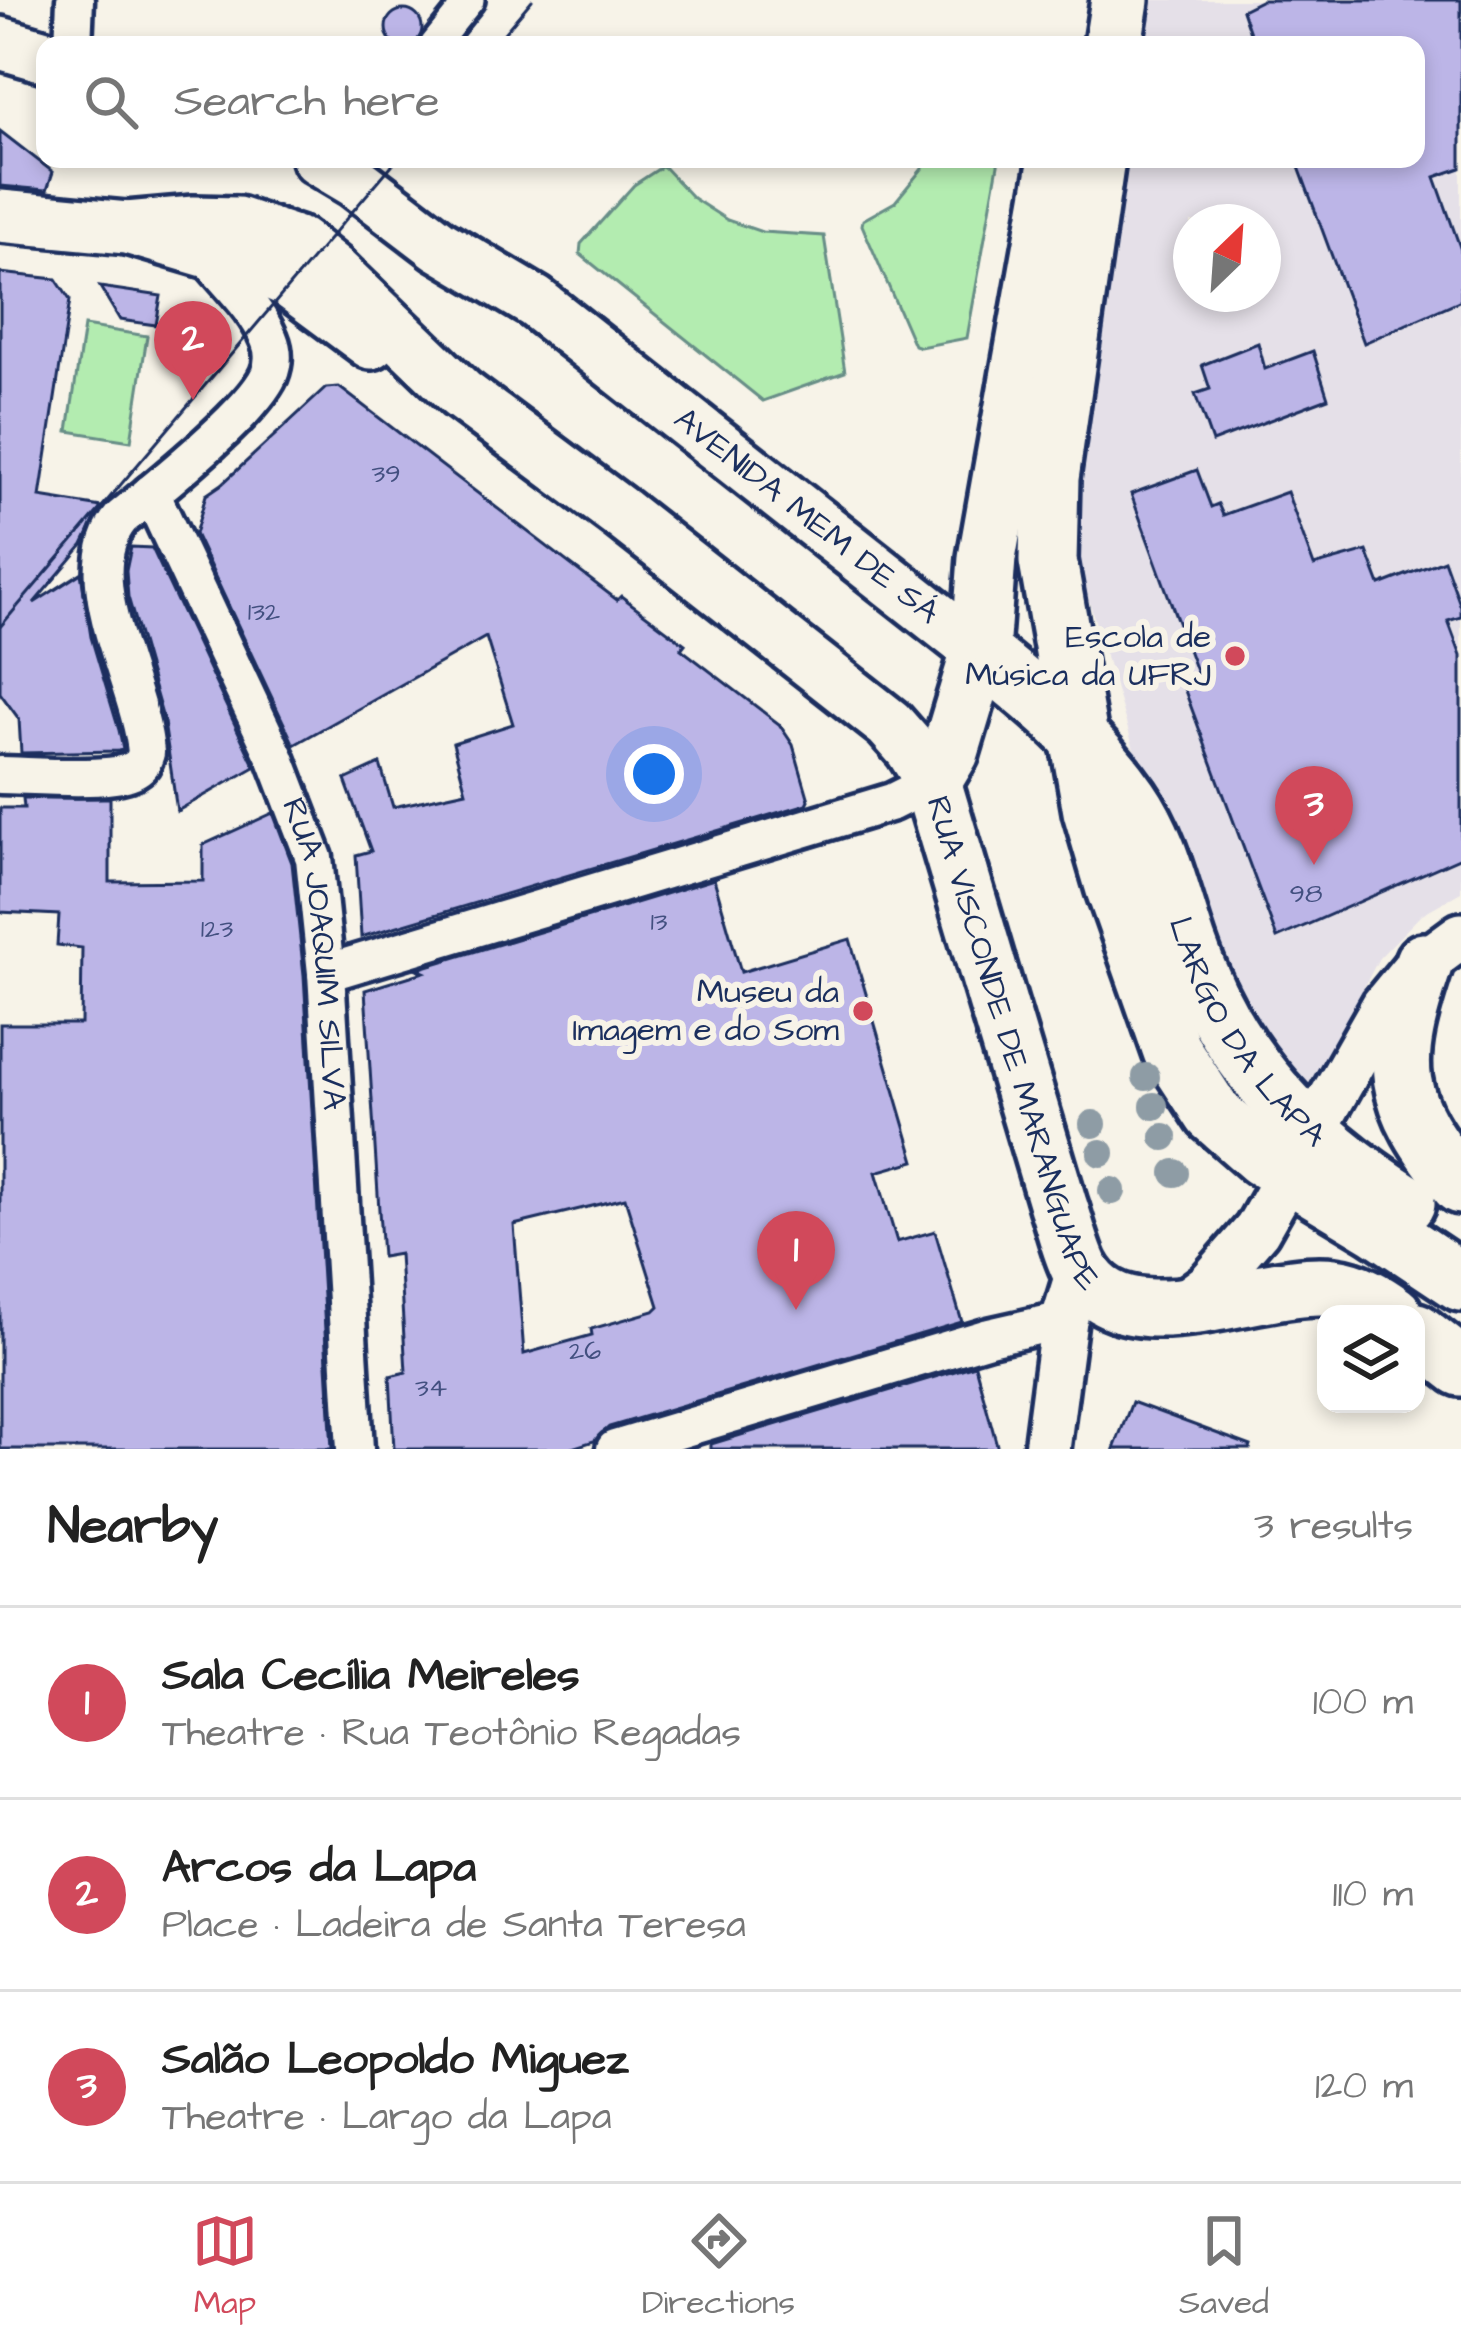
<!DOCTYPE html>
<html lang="en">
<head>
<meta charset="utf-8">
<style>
	:root { --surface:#fff; --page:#f2f2f2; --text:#222; --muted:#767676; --line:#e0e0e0; --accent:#d1495b }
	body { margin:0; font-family:"Architects Daughter",sans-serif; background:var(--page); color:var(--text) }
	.controls { position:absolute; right:36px; bottom:36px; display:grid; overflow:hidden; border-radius:24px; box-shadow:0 6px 18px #0003 }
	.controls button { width:108px; height:108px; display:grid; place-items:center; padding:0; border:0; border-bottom:3px solid var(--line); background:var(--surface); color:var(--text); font:60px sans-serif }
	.compass { position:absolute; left:1173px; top:204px; width:108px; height:108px; border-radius:50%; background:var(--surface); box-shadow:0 6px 18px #0003; rotate:25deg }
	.you { position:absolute; left:654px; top:774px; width:42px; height:42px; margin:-30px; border:9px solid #fff; border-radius:50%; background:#1a73e8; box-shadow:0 0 0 18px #1a73e833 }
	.badge { display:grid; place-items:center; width:78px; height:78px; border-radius:50%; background:var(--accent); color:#fff; font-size:39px; font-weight:700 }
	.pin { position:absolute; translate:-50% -99px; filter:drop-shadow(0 3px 6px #0008) }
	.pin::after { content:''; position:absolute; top:63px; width:42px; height:36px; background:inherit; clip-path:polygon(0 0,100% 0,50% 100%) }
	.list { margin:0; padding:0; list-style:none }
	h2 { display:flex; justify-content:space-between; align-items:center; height:156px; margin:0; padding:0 48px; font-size:51px }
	h2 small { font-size:39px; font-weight:400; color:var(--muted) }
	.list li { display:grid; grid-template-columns:78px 1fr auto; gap:36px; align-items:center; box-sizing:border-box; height:192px; padding:0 48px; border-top:3px solid var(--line) }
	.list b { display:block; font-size:45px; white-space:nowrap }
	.list p { margin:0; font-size:39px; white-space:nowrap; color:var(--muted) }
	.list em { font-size:39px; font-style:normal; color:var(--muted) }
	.icon { flex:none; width:66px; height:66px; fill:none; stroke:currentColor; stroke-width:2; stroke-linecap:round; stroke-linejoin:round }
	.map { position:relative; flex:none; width:1461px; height:1449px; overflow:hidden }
	.search { position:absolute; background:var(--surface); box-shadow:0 6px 18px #0003; left:36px; right:36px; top:36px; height:132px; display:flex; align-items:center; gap:30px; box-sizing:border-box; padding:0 42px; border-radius:24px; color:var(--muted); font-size:45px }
	.sheet { height:732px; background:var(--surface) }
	nav { display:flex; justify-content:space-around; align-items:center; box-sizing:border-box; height:168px; border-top:3px solid var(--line); background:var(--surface); font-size:33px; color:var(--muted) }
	nav a { display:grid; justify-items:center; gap:6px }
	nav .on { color:var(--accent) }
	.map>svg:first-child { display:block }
	.built { fill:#e5e0e8; fill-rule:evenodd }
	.green { fill:#b3ecb0; stroke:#678e87; stroke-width:3 }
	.building { fill:#bcb5e7; stroke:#1b2f5e; stroke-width:3; fill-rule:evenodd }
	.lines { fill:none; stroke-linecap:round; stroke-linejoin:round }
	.pedestrian-casing { stroke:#1b2f5e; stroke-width:36 }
	.minor-casing { stroke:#1b2f5e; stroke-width:45 }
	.tertiary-casing { stroke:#1b2f5e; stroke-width:54 }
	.secondary-casing { stroke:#1b2f5e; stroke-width:60 }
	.primary-casing { stroke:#1b2f5e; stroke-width:66 }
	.pedestrian { stroke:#f7f3e8; stroke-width:27 }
	.minor { stroke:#f7f3e8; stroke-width:36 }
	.tertiary { stroke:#f7f3e8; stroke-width:45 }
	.secondary { stroke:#f7f3e8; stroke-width:51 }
	.primary { stroke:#f7f3e8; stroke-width:57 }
	.tram { stroke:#1b2f5e; stroke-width:3 }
	.tree { fill:#8e9ca5 }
	.poi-dot { fill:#d1495b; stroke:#f7f3e8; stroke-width:4.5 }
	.labels { text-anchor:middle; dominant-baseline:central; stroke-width:12; stroke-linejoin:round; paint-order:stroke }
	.number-label { font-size:27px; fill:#435080 }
	.street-label { font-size:33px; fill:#1b2f5e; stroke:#f7f3e8 }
	.poi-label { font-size:33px; fill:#1b2f5e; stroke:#f7f3e8; text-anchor:end }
</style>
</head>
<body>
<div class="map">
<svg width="1461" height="1449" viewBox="0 0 1461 1449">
	<rect width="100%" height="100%" fill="#f7f3e8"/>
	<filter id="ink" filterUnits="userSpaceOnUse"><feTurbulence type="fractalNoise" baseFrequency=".00833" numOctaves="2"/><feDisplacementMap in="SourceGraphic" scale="24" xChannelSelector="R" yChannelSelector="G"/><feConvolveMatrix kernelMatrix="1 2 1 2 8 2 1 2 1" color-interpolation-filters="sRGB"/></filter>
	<g filter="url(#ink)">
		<path class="built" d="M1151 0H1461V892L1422 914 1379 958 1307 1097 1300 1098 1176 887 1074 552 1068 486 1124 159H1416V45H1143ZM1191 222H1263V294H1191Z"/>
		<g class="green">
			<polygon points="930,159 999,159 967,338 920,347 914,345 862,225 863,220 895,202"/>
			<polygon points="663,166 693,198 727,220 762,232 824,236 845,372 763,401 580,254 581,244 634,185"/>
			<polygon points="84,326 147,336 131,441 68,431"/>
		</g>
		<g class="building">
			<polygon points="1262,0 1461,0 1461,168 1435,177 1461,250 1461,300 1364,343 1296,159 1416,159 1416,45 1254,45 1242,10"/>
			<circle cx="404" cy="28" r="18"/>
			<polygon points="0,131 53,172 47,190 0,186"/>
			<polygon points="0,273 56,279 70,300 40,497 101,507 83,545 34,603 81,573 91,637 119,730 123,750 118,751 21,753 19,719 0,693"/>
			<polygon points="100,287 161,296 156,325 120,320"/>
			<polygon points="1258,343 1265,369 1313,351 1328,398 1212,442 1195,394 1210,389 1202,365"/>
			<polygon points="339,387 617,600 621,596 685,644 681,649 779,724 793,745 809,800 807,804 361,937 356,855 371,851 345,780 380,764 393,807 466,791 453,743 513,724 486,637 294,745 195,534 206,495 222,484 326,388"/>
			<polygon points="1197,470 1211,507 1218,504 1223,515 1287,492 1314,566 1367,551 1380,585 1444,560 1461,607 1461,617 1448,621 1461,656 1461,857 1277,938 1184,688 1200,682 1131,494"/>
			<polygon points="131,547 152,548 255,767 177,811 164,722 128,597 126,571"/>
			<polygon points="23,798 110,798 110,882 203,881 203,845 273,813 292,863 304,975 332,1449 0,1449 0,1024 81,1024 82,948 57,945 59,915 0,912 0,808 24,808"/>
			<path d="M714 879 741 972 850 939 915 1161 876 1172 897 1242 935 1231 962 1322 609 1427 594 1441 569 1449H394L390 1376 406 1372 399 1254 382 1257 365 990 424 972 417 969ZM625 1198 659 1306 654 1311 591 1329 592 1335 524 1354 514 1225Z"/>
			<polygon points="975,1365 998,1449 711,1449 711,1444"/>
			<polygon points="1132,1402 1251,1446 1250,1449 1114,1449"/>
		</g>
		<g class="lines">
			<defs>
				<polyline id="pedestrian" points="434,45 470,0"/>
				<g id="minor">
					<polyline points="73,45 75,0"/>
					<path id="s1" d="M151 493 276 759 314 858 326 973 355 1449"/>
					<path d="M0 775C29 775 113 783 135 769 143 764 143 761 146 753 141 684 72 577 121 518 156 489 252 413 269 375 274 363 274 351 269 339 255 305 224 279 202 250"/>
					<polyline points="326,973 892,802 932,782"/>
					<polyline points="615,1449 989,1337 1064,1320"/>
				</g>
				<g id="tertiary">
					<polyline points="1178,1308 1209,1285 1257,1230 1384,1006 1412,972 1461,936"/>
					<polyline points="1047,1449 1064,1320 1080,1268"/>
				</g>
				<g id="secondary">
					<polyline points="0,43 45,56"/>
					<path id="s2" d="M318 159 355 181 439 245 535 302 980 652"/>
					<polyline points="0,216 127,228 246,263 286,280 371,343"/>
					<polyline points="127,228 194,222 237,223 300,244 331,269 461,394 622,514 889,724 911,749 932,782"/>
				</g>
				<g id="primary">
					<polyline points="1113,45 1120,0"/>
					<path id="s3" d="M1058 159 987 558 980 652 950 752 932 782 1058 1205C1065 1225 1070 1248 1079 1267 1122 1352 1263 1277 1334 1287 1357 1290 1375 1301 1393 1314"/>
					<polyline points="1096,159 1050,478 1048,561 1092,811 1114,886 1172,1051 1213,1114 1262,1157 1377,1226 1461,1282"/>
					<path id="s4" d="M980 652C1038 699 1086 736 1130 799 1160 842 1170 894 1187 943 1227 1060 1303 1138 1406 1203"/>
					<path d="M1424 962C1389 1067 1390 1098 1460 1185"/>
					<polyline points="1416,1332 1461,1367"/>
				</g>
			</defs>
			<use href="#pedestrian" class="pedestrian-casing"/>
			<use href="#minor" class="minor-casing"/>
			<use href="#tertiary" class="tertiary-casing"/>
			<use href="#secondary" class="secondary-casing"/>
			<use href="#primary" class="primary-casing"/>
			<use href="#pedestrian" class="pedestrian"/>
			<use href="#minor" class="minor"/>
			<use href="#tertiary" class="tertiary"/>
			<use href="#secondary" class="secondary"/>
			<use href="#primary" class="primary"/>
			<g class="tram">
				<polyline points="494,45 532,0"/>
				<polyline points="0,627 397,159"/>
			</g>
		</g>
		<g class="tree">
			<circle cx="1146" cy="1077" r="14"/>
			<circle cx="1154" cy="1106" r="14"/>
			<circle cx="1093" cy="1124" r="14"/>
			<circle cx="1164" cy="1137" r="14"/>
			<circle cx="1101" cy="1153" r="14"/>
			<circle cx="1175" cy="1173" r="14"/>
			<circle cx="1112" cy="1191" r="14"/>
		</g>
	</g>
	<g class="poi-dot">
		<circle cx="1235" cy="656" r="12"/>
		<circle cx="863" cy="1011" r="12"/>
	</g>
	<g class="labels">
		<g class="number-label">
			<text x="386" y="474">39</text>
			<text x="264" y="612">132</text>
			<text x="1306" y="894">98</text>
			<text x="659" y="922">13</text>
			<text x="217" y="929">123</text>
			<text x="585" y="1351">26</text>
			<text x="431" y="1388">34</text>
		</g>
		<g class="street-label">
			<text stroke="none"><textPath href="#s2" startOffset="606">AVENIDA MEM DE SÁ</textPath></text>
			<text stroke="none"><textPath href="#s1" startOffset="495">RUA JOAQUIM SILVA</textPath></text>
			<text stroke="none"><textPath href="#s4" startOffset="474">LARGO DA LAPA</textPath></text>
			<text stroke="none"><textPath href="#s3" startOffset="912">RUA VISCONDE DE MARANGUAPE</textPath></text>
		</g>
		<g class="poi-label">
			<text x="1211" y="637">Escola de<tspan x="1211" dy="38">Música da UFRJ</tspan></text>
			<text x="839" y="992">Museu da<tspan x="839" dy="38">Imagem e do Som</tspan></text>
		</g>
	</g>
</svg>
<div class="controls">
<button><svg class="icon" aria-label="layers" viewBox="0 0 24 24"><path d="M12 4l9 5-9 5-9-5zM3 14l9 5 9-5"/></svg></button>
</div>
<svg class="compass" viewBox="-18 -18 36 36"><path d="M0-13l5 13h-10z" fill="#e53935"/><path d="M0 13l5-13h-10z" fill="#767676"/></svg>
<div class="you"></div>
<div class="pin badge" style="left:796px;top:1310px">1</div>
<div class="pin badge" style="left:193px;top:400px">2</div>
<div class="pin badge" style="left:1314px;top:865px">3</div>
<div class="search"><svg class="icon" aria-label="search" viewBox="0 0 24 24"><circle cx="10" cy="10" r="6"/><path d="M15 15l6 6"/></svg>Search here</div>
</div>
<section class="sheet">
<h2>Nearby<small>3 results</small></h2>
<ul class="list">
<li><span class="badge">1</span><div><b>Sala Cecília Meireles</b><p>Theatre · Rua Teotônio Regadas</p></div><em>100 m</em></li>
<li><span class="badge">2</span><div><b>Arcos da Lapa</b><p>Place · Ladeira de Santa Teresa</p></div><em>110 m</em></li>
<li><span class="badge">3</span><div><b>Salão Leopoldo Miguez</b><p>Theatre · Largo da Lapa</p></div><em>120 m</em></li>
</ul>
</section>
<nav>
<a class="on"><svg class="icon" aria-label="map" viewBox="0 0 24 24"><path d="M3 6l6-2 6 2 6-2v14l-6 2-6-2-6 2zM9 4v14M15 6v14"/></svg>Map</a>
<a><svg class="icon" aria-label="directions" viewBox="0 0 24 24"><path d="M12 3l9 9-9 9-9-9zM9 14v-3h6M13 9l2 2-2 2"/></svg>Directions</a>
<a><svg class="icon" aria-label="saved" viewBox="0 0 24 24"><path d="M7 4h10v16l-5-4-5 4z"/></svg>Saved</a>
</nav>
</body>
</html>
